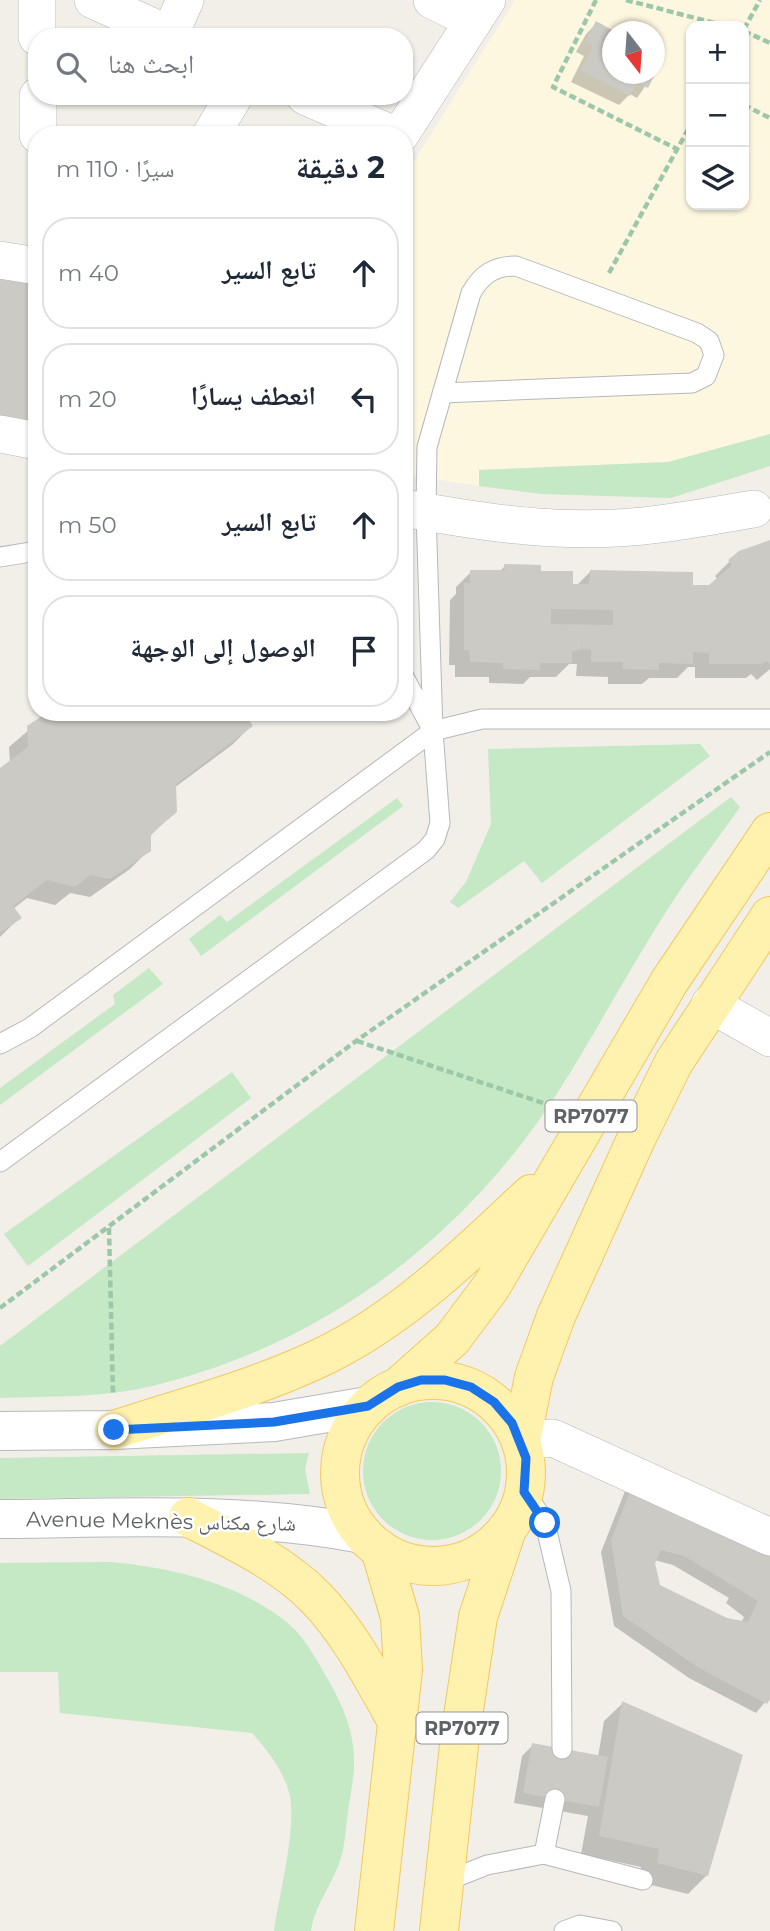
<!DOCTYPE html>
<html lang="ar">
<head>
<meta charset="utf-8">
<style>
	:root { --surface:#fff; --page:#f6f6f7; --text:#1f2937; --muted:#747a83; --line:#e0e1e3 }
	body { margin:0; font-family:Montserrat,"Noto Naskh Arabic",sans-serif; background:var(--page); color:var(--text); direction:rtl }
	.controls { position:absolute; right:21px; top:21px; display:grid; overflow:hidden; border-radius:14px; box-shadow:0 2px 5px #0004 }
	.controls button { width:63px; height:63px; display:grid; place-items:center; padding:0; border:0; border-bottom:2px solid var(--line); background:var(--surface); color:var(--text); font:35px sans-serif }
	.compass { position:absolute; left:602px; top:21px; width:63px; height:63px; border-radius:50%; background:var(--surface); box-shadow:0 2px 5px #0004; rotate:163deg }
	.stop { position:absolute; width:21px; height:21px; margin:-16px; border:5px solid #1a73e8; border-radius:50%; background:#fff }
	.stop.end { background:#1a73e8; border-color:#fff; box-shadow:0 2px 7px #0008 }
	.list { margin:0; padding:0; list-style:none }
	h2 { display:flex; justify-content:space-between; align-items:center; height:91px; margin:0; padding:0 28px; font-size:30px }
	h2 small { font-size:23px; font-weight:400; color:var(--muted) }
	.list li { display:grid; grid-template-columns:46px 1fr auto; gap:21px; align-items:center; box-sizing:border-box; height:112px; margin:0 14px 14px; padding:0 14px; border:2px solid var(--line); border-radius:28px }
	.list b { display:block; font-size:26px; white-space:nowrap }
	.list em { font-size:23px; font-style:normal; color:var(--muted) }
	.icon { flex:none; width:38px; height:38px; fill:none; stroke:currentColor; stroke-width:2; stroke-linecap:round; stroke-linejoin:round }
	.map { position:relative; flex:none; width:770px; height:1931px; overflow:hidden; direction:ltr }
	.search { position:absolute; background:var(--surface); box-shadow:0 2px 5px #0004; left:28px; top:28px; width:385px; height:77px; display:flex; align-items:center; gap:18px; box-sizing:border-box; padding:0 24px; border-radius:28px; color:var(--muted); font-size:26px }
	.panel { position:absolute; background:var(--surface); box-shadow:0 2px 5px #0004; left:28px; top:126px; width:385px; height:595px; border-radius:28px; direction:rtl }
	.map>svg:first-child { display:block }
	.commercial { fill:#fef7e0; fill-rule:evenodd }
	.green { fill:#c5e8c5 }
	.shadow { fill:#0003; fill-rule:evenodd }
	.building { fill:#cccac5; fill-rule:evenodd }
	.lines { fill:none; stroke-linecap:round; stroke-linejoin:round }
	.lane-casing { stroke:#b5b8bc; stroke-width:21 }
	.street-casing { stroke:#b5b8bc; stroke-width:38 }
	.secondary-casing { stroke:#b6babf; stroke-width:40 }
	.primary-casing { stroke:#f2c960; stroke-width:40 }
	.path { stroke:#9cc7a9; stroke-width:4.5; stroke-dasharray:7 3.5; stroke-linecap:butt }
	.lane { stroke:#fff; stroke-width:19 }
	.street { stroke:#fff; stroke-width:37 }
	.secondary { stroke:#fff; stroke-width:38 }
	.primary { stroke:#fff2af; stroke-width:38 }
	.route { stroke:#1a73e8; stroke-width:9 }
	.labels { text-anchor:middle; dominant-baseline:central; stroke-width:5; stroke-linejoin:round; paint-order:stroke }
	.shield { fill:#fff; stroke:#8f9295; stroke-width:2 }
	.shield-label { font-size:19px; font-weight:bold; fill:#5f6368 }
	.street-label { font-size:21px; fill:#5f6368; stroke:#fff }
</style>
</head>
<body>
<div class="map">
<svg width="770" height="1931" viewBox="0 0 770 1931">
	<rect width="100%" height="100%" fill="#f1efe8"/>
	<path class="commercial" d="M515 0H770V434L668 462 479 470V486L404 474V177ZM691 26H744V205H691ZM612 32H654V74H612Z"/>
	<g class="green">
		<polygon points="770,434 770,466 671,498 542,494 479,486 479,470 668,462"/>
		<polygon points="700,744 710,756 542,883 524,861 458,908 450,902 466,882 491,824 488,749"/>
		<path d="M731 797 740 807C715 843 687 878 664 915 627 973 595 1034 558 1092 463 1240 320 1347 148 1387 100 1398 49 1396 0 1398V1346Z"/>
		<polygon points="397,798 403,806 201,956 189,939 220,915 227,922"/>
		<polygon points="149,968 163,984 0,1105 0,1088 115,1004 113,995"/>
		<polygon points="232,1072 251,1098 28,1266 4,1234"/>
		<circle cx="432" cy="1471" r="69"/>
		<polygon points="309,1453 305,1469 310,1494 0,1499 0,1458"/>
		<path d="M109 1562C171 1567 243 1584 291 1626 308 1641 319 1665 330 1683 344 1708 355 1735 354 1764 354 1779 350 1796 348 1811 346 1826 345 1844 341 1858 333 1884 315 1904 311 1931H274C279 1896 298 1823 289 1792 282 1768 267 1750 252 1733L60 1713 58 1672H0V1563Z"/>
	</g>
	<g class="shadow">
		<polygon points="596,24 612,32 612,74 654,74 637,98 630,94 619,105 571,82 584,56 576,52 586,34"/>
		<polygon points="770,542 770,669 757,680 751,674 746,678 695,678 695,667 688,667 677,678 649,678 642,684 608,684 608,677 576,676 577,664 569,664 556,677 530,677 523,684 489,683 489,677 455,677 455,665 449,665 450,600 456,594 456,587 471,572 499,572 505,566 539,573 571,585 577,585 590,572 710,587 718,580 715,576 730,561"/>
		<polygon points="44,712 241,712 251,726 232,745 174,788 175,811 150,836 149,850 130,869 90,897 70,893 55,905 27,898 13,909 20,917 0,937 0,770 10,763 9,747 44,717"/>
		<path d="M625 1491 763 1545 770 1696 756 1713 689 1678 614 1626 601 1552ZM654 1560 673 1565 729 1598 726 1603 744 1617 741 1623 727 1620 658 1587Z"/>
		<polygon points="623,1703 707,1875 688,1894 639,1882 641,1867 581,1854 588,1816 514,1803 522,1756 533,1745 598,1757 604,1721"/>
	</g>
	<g class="building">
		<polygon points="596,21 612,30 612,74 654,74 654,65 659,67 648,88 637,83 630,96 580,71 593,45 585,42"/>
		<polygon points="0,278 37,284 37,425 0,419"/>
		<path d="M770 540V664L766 661 762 664H709V653L693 652V664L659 663V670L622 669 623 662H591V650L582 649 581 640V650L572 651V663H540V670L503 669V663L470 662 469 650H464V583H470V570H505L504 564 541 565V571H573V584H589L590 570 693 572V585H709L732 565 728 560 739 551ZM551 609 613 610V625L551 624Z"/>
		<polygon points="48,712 243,712 253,726 176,784 177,812 151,834 151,851 110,879 90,875 75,887 47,880 13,906 22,918 0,933 0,768 28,747 27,726"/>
		<path d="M635 1479 770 1548V1699L767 1704 699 1668 623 1616 611 1540ZM661 1550 684 1556 758 1601 748 1622 727 1618 660 1585 655 1563Z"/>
		<polygon points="622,1701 743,1755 708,1876 657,1863 659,1849 599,1836"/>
		<polygon points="532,1743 608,1757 599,1807 523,1793"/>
	</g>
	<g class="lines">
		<defs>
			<g id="lane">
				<polyline points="0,557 37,551"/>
				<polyline points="404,677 431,727"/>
				<polyline points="0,1044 30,1028 433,731 482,719 770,719"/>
				<path d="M0 1162 426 850 435 839 440 823 433 731 426 512 427 447 471 293C482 274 494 266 516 266L697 333 709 341 714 355 706 376 692 383 442 393"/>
				<polyline points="525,1492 545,1523 561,1591 562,1749"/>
				<polyline points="544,1854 643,1880"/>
				<polyline points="444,1882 487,1865 544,1854 555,1799"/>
				<polyline points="564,1931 580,1925 612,1931"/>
			</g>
			<g id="street">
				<polyline points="37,0 37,37"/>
				<polyline points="93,0 175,37"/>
				<polyline points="432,0 473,20"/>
				<polyline points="170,34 185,0"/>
				<polyline points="38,96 38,135"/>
				<polyline points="305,96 394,135"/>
				<polyline points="211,135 234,96"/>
				<polyline points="400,135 487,0"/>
				<polyline points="0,260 37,266"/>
				<polyline points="0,434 37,441"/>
				<path d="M404 508C474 521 545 532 616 528 662 526 708 516 754 509"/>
				<polyline points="710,1004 770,1038"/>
				<polyline points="521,1441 553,1438 770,1537"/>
			</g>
			<g id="secondary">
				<polyline points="0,1431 114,1430 274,1422 368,1406"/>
				<path d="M0 1519C121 1518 243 1511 363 1534"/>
			</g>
			<g id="primary">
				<circle cx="433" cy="1473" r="93"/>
				<polyline points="398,1387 452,1339 491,1287 669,982 770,832"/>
				<path d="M114 1430C184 1407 259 1388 326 1355 405 1316 468 1253 531 1194"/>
				<polyline points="521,1441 534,1377 556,1316 637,1137 674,1062 770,916"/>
				<path d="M188 1517C232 1540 281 1562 316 1598 351 1634 374 1681 399 1725"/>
				<polyline points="374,1931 403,1670 400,1617 380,1549"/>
				<polyline points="439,1931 460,1736 478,1617 507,1529"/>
			</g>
		</defs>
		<use href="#lane" class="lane-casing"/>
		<use href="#street" class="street-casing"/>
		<use href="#secondary" class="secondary-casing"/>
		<use href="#primary" class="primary-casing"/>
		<g class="path">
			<polyline points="596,0 553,87 677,149"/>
			<polyline points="626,0 726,26"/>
			<polyline points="744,29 760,0"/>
			<polyline points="744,31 770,43"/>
			<polyline points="744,105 770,118"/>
			<polyline points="609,273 691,124"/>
			<polyline points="357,1041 555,1107"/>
			<polyline points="109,1228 113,1394"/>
			<polyline points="0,1308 356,1041 770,752"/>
		</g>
		<use href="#lane" class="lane"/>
		<use href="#street" class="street"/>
		<use href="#secondary" class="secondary"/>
		<use href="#primary" class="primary"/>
	</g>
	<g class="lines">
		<polyline class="route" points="114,1430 274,1422 368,1406 398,1387 421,1380 445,1380 471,1387 494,1402 512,1423 526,1458 524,1492 545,1523"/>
	</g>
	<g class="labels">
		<g class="shield">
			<rect x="545.5" y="1100.5" width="91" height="31" rx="5"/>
			<rect x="416.5" y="1712.5" width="91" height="31" rx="5"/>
		</g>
		<g class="shield-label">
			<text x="591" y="1116">RP7077</text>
			<text x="462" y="1728">RP7077</text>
		</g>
		<g class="street-label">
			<text transform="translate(161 1521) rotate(1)">Avenue Meknès شارع مكناس</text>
		</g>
	</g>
</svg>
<div class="controls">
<button>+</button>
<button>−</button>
<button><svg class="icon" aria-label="layers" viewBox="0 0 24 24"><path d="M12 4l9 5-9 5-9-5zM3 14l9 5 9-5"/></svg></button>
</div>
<svg class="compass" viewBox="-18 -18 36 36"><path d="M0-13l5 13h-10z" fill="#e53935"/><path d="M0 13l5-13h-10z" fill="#747a83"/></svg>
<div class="stop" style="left:545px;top:1523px"></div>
<div class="stop end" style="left:114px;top:1430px"></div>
<div class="search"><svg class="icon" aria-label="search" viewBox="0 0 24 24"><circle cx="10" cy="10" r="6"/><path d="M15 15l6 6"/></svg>ابحث هنا</div>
<section class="panel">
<h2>2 دقيقة<small>سيرًا · 110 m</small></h2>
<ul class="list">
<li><svg class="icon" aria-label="ahead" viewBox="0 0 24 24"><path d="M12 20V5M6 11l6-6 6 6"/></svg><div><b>تابع السير</b></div><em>40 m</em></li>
<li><svg class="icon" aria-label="left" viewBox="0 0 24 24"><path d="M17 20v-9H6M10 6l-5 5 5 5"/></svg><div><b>انعطف يسارًا</b></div><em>20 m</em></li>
<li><svg class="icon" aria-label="ahead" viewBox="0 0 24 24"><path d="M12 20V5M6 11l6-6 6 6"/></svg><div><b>تابع السير</b></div><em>50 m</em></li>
<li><svg class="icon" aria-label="arrive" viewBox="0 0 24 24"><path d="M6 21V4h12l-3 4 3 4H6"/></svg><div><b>الوصول إلى الوجهة</b></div></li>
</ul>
</section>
</div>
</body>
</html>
